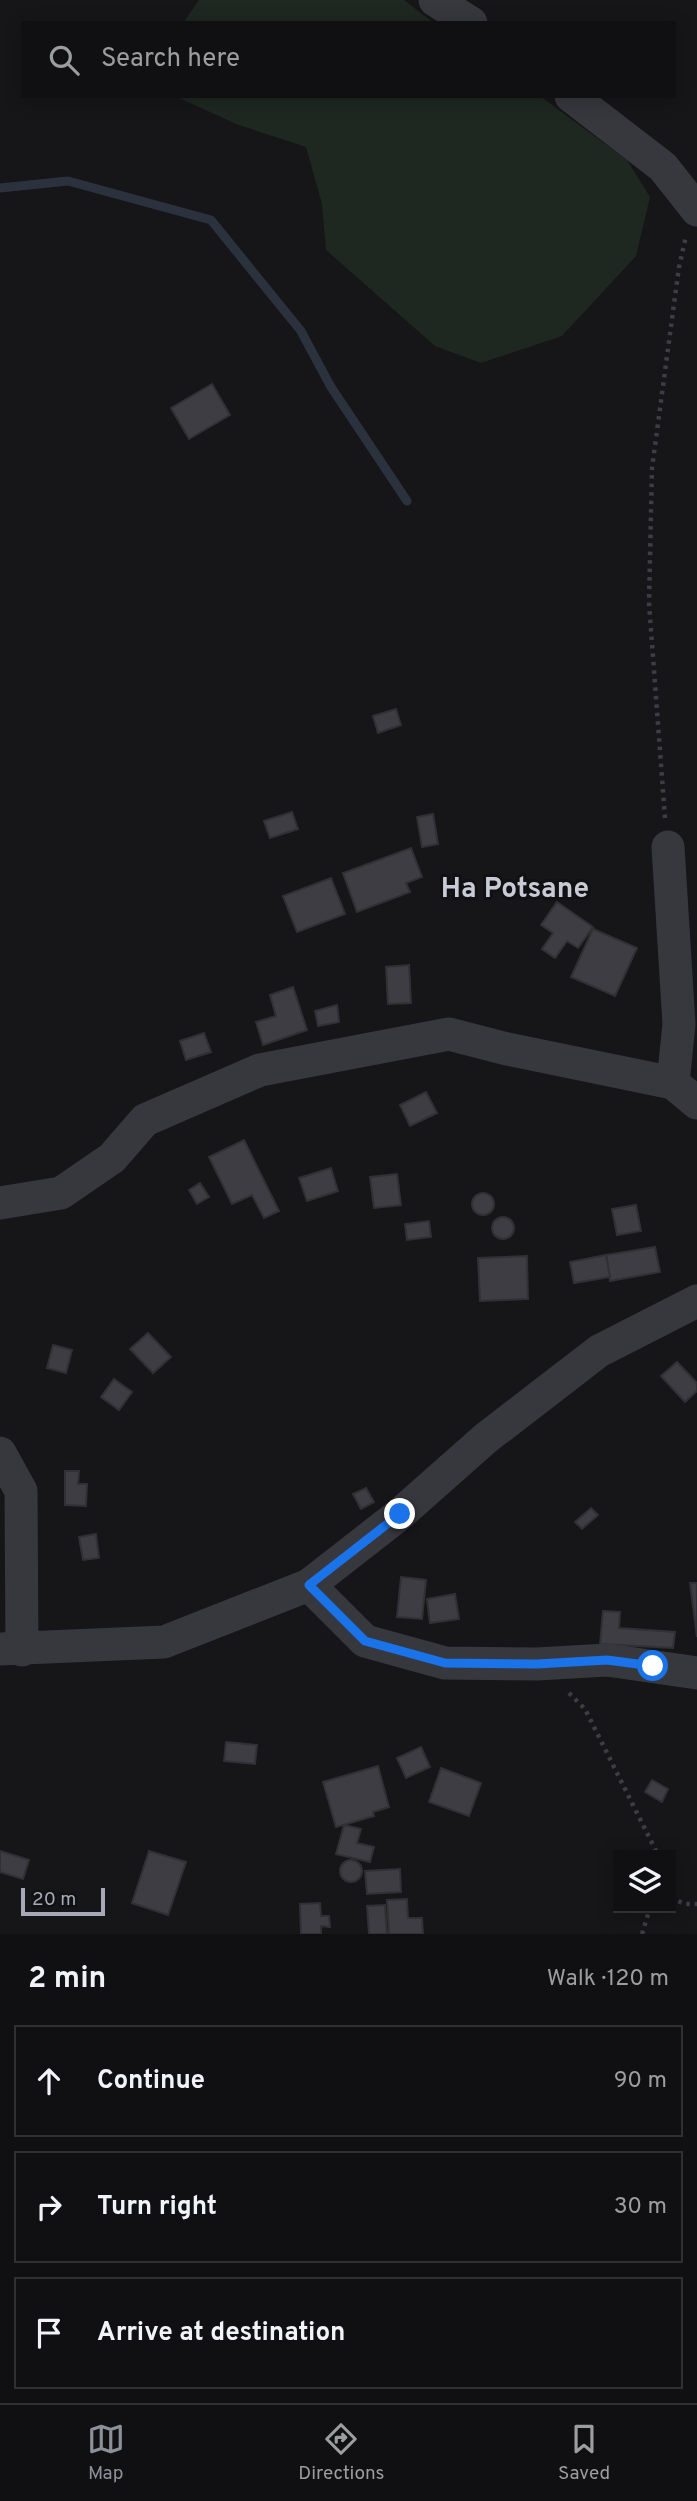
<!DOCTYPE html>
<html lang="en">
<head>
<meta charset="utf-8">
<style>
	:root { --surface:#101012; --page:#19191b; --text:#f1f3f6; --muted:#9c9d9f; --line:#303032; --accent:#8c9099 }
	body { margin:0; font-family:Overpass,sans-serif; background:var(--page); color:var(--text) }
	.controls { position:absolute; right:21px; bottom:21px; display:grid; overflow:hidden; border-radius:0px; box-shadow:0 4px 18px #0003 }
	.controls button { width:63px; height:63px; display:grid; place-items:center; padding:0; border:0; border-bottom:2px solid var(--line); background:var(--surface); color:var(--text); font:35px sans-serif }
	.scale { position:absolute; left:21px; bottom:18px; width:84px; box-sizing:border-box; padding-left:7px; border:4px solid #a7a9b9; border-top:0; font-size:19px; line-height:24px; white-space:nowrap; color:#a7a9b9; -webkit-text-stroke:5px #111113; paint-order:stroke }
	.stop { position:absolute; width:21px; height:21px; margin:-16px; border:5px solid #1a73e8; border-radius:50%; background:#fff }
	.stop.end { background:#1a73e8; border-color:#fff; box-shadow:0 2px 7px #0008 }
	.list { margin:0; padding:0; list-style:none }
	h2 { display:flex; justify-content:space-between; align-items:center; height:91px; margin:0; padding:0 28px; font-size:30px }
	h2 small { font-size:23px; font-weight:400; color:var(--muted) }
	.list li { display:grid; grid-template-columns:46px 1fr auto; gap:21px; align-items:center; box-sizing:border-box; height:112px; margin:0 14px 14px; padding:0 14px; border:2px solid var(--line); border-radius:0px }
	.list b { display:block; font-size:26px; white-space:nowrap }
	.list em { font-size:23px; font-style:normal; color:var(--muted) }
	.icon { flex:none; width:38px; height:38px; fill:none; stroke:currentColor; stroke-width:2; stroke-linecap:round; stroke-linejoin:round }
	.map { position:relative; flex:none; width:697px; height:1934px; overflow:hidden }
	.search { position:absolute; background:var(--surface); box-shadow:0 4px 18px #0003; left:21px; right:21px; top:21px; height:77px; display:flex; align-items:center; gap:18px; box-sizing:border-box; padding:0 24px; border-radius:0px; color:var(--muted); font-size:26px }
	.sheet { height:469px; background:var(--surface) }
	nav { display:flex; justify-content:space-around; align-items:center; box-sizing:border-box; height:98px; border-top:2px solid var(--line); background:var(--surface); font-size:19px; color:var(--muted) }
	nav a { display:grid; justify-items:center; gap:4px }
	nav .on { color:var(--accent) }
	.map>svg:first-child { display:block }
	.green { fill:#1e2720 }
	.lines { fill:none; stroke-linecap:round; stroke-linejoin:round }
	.stream { stroke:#2b323d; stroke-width:9 }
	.building { fill:#3e3d43; stroke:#313034; stroke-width:2 }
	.path { stroke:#3d3d45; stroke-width:4.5; stroke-dasharray:3.5 5; stroke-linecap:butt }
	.minor { stroke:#37373e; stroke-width:33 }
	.route { stroke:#1a73e8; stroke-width:9 }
	.labels { text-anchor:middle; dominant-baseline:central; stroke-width:6; stroke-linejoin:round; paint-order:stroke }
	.district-label { font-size:28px; font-weight:bold; fill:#c8cad5; stroke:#111113 }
</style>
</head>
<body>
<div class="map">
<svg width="697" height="1934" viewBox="0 0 697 1934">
	<rect width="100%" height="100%" fill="#161618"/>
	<g class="green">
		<polygon points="199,0 404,0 434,23 183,23"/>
		<polygon points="175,96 540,96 627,160 650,197 636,256 562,336 481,363 435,346 326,250 322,204 306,147 236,124"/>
	</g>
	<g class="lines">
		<polyline class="stream" points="0,188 68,181 211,220 301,331 331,387 407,501"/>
	</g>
	<g class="building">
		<polygon points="212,384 230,415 189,439 171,408"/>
		<polygon points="396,709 401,725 378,733 373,716"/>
		<polygon points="292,812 298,829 270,838 264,821"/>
		<polygon points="433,814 438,844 422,847 417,817"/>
		<polygon points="411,848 422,877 406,883 410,892 357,912 343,873"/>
		<polygon points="331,878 345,914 297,932 283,896"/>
		<polygon points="557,902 593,927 578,948 567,941 555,958 542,949 553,933 541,925"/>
		<polygon points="593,929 637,948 615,996 571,977"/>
		<polygon points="409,965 411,1003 388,1004 386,967"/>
		<polygon points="293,987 307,1030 263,1045 256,1022 276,1016 270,995"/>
		<polygon points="337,1005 339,1022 318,1026 315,1011"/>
		<polygon points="204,1033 211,1052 186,1060 180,1041"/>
		<polygon points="426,1092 437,1113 410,1126 400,1105"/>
		<polygon points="244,1140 279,1211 264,1218 252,1195 232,1204 209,1157"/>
		<polygon points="331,1168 338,1191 307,1201 299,1178"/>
		<polygon points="397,1174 401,1205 374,1208 370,1177"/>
		<polygon points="200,1183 209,1197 197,1204 189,1190"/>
		<circle cx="483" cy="1204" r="11"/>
		<polygon points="636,1205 641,1231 617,1235 612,1209"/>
		<circle cx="503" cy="1228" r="11"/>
		<polygon points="429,1221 431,1237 407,1240 405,1224"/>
		<polygon points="655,1247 660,1272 610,1281 606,1255"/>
		<polygon points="606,1255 610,1277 574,1283 570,1262"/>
		<polygon points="527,1256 528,1299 480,1301 478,1258"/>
		<polygon points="148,1333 171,1357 153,1373 130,1349"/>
		<polygon points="53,1345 72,1350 66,1373 47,1368"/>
		<polygon points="677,1362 697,1383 697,1391 685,1402 661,1376"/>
		<polygon points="114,1379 132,1392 119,1410 101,1397"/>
		<polygon points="65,1471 79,1471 78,1484 87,1484 86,1506 65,1505"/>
		<polygon points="366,1488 374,1502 361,1509 353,1494"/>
		<polygon points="591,1508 598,1515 582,1529 575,1522"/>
		<polygon points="96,1534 99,1558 83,1560 79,1537"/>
		<polygon points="401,1577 426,1580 422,1619 397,1617"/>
		<polygon points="690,1583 697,1583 697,1637"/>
		<polygon points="455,1594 459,1619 430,1623 427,1599"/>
		<polygon points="603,1611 620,1612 619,1628 675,1632 673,1648 600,1644"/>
		<polygon points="226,1742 257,1745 255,1764 224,1761"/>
		<polygon points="421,1747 430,1767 406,1778 397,1758"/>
		<polygon points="378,1766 389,1807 373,1812 374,1816 336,1827 323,1782"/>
		<polygon points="441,1768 481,1783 469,1816 429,1802"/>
		<polygon points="652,1780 668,1789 662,1802 645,1792"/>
		<polygon points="344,1825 361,1829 357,1843 374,1847 370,1862 336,1854"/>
		<polygon points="0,1851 29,1860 23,1879 0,1872"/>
		<polygon points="149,1851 186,1862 168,1915 132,1903"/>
		<circle cx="351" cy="1871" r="11"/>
		<polygon points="400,1869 401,1892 367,1894 365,1871"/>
		<polygon points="407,1899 408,1918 422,1918 423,1934 389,1934 387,1900"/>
		<polygon points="320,1903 321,1916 329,1916 330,1927 321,1926 321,1934 301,1934 300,1904"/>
		<polygon points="385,1905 387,1934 369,1934 367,1906"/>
	</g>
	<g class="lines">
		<g class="path">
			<polyline points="665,818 649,603 652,468 679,267 686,236"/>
			<polyline points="569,1693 585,1709 656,1851 656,1855"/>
			<polyline points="671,1897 684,1904 697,1904"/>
			<polyline points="642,1934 650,1908"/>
		</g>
		<g class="minor">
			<polyline points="435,0 471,23"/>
			<polyline points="571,96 663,167 697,210"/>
			<polyline points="668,847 679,1024 673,1083"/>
			<polyline points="0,1203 61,1193 112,1158 145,1120 260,1070 449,1034 507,1049 673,1083 697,1103"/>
			<polyline points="0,1453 21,1491 22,1650"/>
			<polyline points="309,1585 365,1641 445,1663 537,1664 607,1660 697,1673"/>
			<polyline points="0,1649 164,1642 309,1585 400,1514 486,1438 599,1351 697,1301"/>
		</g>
	</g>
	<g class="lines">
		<polyline class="route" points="400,1514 309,1585 365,1641 445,1663 537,1664 607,1660 653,1666"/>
	</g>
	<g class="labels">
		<g class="district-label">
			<text x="515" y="890">Ha Potsane</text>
		</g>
	</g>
</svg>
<div class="controls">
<button><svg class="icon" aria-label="layers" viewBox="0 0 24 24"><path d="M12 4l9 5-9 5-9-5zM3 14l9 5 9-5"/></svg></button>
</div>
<div class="scale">20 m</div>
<div class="stop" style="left:653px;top:1666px"></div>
<div class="stop end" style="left:400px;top:1514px"></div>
<div class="search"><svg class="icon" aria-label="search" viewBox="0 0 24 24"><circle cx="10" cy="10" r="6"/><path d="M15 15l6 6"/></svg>Search here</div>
</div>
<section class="sheet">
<h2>2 min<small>Walk · 120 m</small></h2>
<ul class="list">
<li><svg class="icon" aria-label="ahead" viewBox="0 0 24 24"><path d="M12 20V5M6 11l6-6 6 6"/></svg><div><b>Continue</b></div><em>90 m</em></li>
<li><svg class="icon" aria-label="right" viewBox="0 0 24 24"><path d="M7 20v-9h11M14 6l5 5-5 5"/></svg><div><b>Turn right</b></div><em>30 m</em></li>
<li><svg class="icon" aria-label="arrive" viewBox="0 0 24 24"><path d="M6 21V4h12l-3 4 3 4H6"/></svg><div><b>Arrive at destination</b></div></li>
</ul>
</section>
<nav>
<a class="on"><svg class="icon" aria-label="map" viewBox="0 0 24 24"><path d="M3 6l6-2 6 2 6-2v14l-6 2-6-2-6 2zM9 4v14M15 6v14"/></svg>Map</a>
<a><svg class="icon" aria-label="directions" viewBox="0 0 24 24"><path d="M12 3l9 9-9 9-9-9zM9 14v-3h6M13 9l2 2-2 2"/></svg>Directions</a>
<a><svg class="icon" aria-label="saved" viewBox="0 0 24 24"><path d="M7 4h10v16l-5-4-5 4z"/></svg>Saved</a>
</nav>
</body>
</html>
